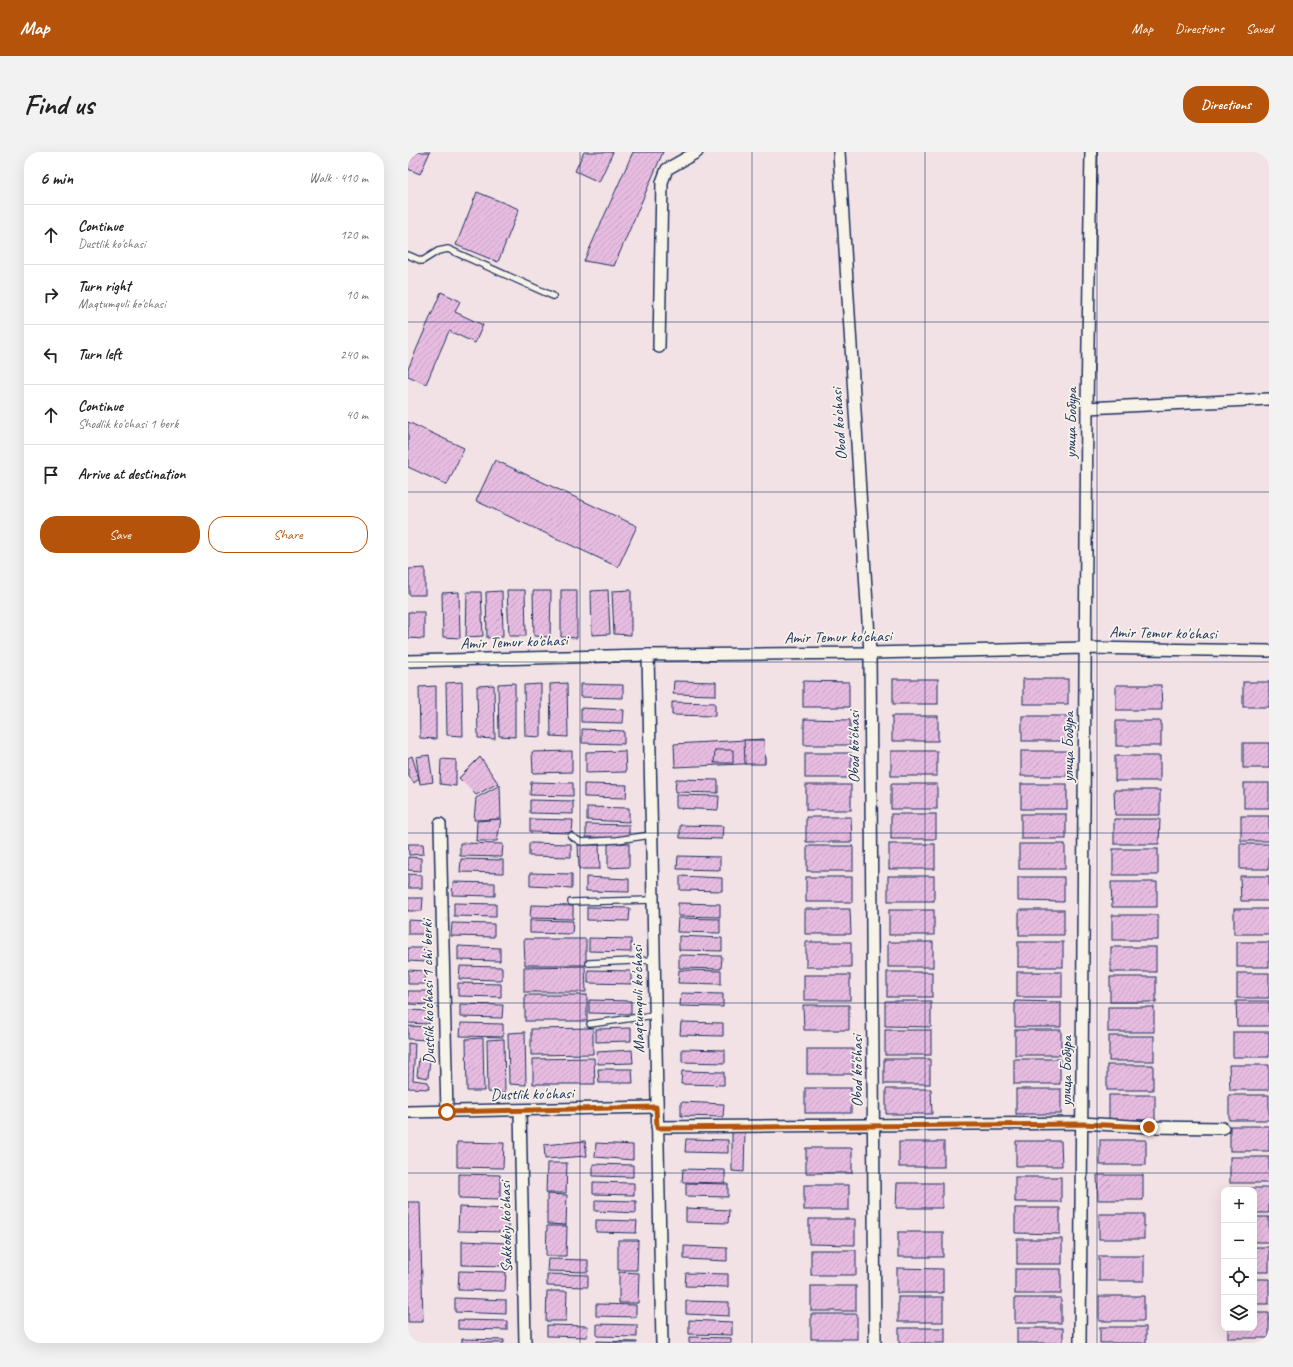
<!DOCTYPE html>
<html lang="en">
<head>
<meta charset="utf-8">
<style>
	:root { --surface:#fff; --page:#f2f2f2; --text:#222; --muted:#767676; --line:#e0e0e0; --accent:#b45309 }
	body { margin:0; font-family:Caveat,sans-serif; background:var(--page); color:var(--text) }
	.controls { position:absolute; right:12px; bottom:12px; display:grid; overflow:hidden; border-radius:8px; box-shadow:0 4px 16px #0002 }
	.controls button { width:36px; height:36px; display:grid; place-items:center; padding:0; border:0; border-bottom:1px solid var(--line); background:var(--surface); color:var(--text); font:20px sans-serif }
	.stop { position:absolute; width:12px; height:12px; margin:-9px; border:3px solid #b45309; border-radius:50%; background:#fff }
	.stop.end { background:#b45309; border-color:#fff; box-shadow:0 1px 4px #0008 }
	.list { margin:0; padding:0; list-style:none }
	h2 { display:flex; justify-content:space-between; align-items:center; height:52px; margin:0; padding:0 16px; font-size:17px }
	h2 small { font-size:13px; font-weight:400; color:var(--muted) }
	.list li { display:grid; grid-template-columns:26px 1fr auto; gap:12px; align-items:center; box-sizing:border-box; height:60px; padding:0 16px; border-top:1px solid var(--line) }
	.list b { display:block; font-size:15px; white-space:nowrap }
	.list p { margin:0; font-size:13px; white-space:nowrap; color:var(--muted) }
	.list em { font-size:13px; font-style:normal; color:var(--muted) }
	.actions { display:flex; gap:8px; padding:12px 16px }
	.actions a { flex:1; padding:9px 0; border:1px solid var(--accent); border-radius:16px; text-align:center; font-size:14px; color:var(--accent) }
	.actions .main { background:var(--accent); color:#fff }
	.icon { flex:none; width:22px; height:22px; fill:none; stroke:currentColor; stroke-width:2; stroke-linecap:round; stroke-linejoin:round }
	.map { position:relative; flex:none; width:861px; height:1191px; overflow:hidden; border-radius:16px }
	header { display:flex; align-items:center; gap:24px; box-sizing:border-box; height:56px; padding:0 20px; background:var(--accent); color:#fff }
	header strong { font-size:19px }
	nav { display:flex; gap:22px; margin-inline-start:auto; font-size:14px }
	.intro { display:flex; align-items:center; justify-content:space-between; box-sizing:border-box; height:96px; padding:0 24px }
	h1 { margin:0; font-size:28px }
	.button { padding:10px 18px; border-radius:16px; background:var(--accent); color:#fff; font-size:14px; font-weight:700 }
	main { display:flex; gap:24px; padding:0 24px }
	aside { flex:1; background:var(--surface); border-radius:16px; box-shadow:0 4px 16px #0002 }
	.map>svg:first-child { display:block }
	.building { fill:url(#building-hatch); stroke:#1b2f5e }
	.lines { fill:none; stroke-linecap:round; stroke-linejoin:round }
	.lane-casing { stroke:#1b2f5e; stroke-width:8 }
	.street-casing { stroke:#1b2f5e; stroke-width:14 }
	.lane { stroke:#f7f3e8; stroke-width:5.5 }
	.street { stroke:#f7f3e8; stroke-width:11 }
	.route { stroke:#b45309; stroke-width:5 }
	.grid { fill:none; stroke:#1b2f5e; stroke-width:1; stroke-opacity:0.55 }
	.labels { text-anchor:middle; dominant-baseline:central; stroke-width:3.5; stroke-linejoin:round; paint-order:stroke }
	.street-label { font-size:16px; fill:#1b2f5e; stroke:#f7f3e8 }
</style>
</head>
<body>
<header>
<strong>Map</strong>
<nav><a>Map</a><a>Directions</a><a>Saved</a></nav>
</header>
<div class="intro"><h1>Find us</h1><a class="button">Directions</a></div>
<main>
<aside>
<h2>6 min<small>Walk · 410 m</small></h2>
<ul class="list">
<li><svg class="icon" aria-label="ahead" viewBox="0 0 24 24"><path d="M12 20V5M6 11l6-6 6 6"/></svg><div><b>Continue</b><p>Dustlik ko'chasi</p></div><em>120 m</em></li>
<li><svg class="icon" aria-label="right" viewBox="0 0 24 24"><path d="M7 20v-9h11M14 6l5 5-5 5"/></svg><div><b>Turn right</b><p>Maqtumquli ko'chasi</p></div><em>10 m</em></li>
<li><svg class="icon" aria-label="left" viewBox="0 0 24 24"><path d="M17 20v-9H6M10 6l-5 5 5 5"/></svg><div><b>Turn left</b></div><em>240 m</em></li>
<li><svg class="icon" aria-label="ahead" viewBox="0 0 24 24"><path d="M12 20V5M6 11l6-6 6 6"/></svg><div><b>Continue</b><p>Shodlik ko'chasi 1 berk</p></div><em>40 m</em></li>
<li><svg class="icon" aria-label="arrive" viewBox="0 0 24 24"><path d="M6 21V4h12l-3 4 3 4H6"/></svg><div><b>Arrive at destination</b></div></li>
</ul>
<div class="actions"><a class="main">Save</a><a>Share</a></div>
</aside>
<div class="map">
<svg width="861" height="1191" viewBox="0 0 861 1191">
	<defs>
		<pattern id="building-hatch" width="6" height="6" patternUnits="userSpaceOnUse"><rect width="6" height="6" fill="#e8bce1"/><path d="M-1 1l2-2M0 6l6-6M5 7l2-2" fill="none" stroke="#c6a2c3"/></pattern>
	</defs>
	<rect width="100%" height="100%" fill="#f2e2e6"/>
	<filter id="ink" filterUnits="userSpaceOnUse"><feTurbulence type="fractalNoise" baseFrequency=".025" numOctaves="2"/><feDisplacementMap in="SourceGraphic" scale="8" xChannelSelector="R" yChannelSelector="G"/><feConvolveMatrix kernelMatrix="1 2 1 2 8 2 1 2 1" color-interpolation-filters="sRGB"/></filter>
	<g filter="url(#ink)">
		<g class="building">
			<polygon points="0,0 22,0 12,22 0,17"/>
			<polygon points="176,0 205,0 191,30 167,19"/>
			<polygon points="225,0 255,0 206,114 176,109"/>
			<polygon points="69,40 111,57 90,110 48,93"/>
			<polygon points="33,140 52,149 47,160 75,173 67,191 41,179 18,232 0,224 0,217"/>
			<polygon points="0,270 56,296 39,333 0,315"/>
			<polygon points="87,308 229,374 210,415 68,349"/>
			<polygon points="17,416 17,443 1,443 1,417"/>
			<polygon points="99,438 117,438 118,484 101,484"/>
			<polygon points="153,438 169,438 169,486 153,485"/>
			<polygon points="200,438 202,482 184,483 183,439"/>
			<polygon points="223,438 223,483 206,482 204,439"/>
			<polygon points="94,439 95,485 79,486 78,440"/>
			<polygon points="125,439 143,439 142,485 126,484"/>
			<polygon points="51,440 52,486 35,485 34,441"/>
			<polygon points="59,440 73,440 75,484 58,485"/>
			<polygon points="0,460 16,460 16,487 0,486"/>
			<rect x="485" y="527" width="45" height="25"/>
			<rect x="615" y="527" width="45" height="25"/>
			<polygon points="266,529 308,530 308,543 265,542"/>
			<polygon points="395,529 441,530 441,555 395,555"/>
			<polygon points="54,530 55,584 39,583 38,531"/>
			<rect x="835" y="530" width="26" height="25"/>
			<polygon points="107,531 107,585 91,584 90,532"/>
			<polygon points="159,531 160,585 143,584 142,532"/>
			<polygon points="133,532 133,585 117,584 116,533"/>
			<polygon points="172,532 215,533 215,546 172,545"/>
			<polygon points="86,533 87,587 70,586 69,534"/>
			<polygon points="708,533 753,533 754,558 708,558"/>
			<polygon points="28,534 28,587 12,586 11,535"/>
			<polygon points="264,550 307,551 307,564 264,563"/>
			<polygon points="173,556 216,558 215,571 173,570"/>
			<rect x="484" y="564" width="46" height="25"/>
			<rect x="614" y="564" width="46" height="25"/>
			<polygon points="396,567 442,568 442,593 396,593"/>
			<rect x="708" y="569" width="45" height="25"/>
			<polygon points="174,577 216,579 216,592 174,591"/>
			<polygon points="356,587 357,611 267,615 266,592"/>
			<polygon points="336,588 356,588 357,612 337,612"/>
			<rect x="835" y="591" width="26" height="25"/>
			<polygon points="307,598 325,598 325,611 306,611"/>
			<polygon points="164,599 164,620 125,621 124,600"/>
			<polygon points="217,599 218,620 178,621 178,600"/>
			<rect x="483" y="599" width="46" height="25"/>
			<rect x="613" y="599" width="46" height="25"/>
			<rect x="397" y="601" width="46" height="25"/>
			<polygon points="21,603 25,630 12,632 8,605"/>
			<polygon points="4,604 11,627 6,631 0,622 0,606"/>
			<rect x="707" y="604" width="45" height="25"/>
			<polygon points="72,605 90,631 68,643 51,626"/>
			<polygon points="33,607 48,608 48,634 32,632"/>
			<polygon points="268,627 310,628 310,641 267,640"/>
			<polygon points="123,630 165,631 165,644 122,643"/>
			<rect x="836" y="631" width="25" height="25"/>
			<polygon points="176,632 219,633 218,646 176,645"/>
			<rect x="483" y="632" width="46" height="25"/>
			<rect x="613" y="632" width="46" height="25"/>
			<polygon points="92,633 93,667 66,668 68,646"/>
			<rect x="398" y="633" width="45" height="25"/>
			<polygon points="706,638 752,638 752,663 707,663"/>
			<polygon points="268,643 311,644 310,658 268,656"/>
			<polygon points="122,648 165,649 165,662 122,661"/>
			<polygon points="179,655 221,656 221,670 179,668"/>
			<rect x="483" y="662" width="45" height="25"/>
			<rect x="613" y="662" width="45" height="25"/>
			<rect x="833" y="664" width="28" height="25"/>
			<polygon points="398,665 443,665 444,690 398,690"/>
			<polygon points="93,667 89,689 68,689 69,669"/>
			<polygon points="122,667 165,668 164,681 122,680"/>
			<polygon points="706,667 752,667 751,692 706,692"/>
			<polygon points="178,672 221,673 221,686 178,685"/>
			<polygon points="272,673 315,674 314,687 272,686"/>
			<polygon points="52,691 95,692 94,705 52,704"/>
			<polygon points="121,691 163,692 163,705 121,704"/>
			<polygon points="221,691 221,715 200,716 200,692"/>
			<polygon points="0,692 15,692 16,702 1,703"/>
			<rect x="481" y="692" width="46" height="25"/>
			<rect x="611" y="692" width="46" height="25"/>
			<rect x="832" y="692" width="29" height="25"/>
			<polygon points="170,693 191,693 192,717 171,717"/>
			<rect x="399" y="694" width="46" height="25"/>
			<rect x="705" y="697" width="45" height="26"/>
			<polygon points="270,704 312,705 312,718 269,717"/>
			<polygon points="0,705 13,706 13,719 0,718"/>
			<polygon points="53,707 95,708 95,721 52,720"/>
			<polygon points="122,721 164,722 164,736 122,734"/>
			<polygon points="0,722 14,723 14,736 0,736"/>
			<polygon points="272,724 314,726 314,739 272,738"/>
			<rect x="480" y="724" width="46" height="25"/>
			<polygon points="832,724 861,724 861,749 833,749"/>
			<polygon points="178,725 221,727 221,740 178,739"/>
			<rect x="398" y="725" width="46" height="25"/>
			<polygon points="610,725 656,725 656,750 610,749"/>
			<polygon points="45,730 87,731 87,744 44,743"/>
			<polygon points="703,730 749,730 749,755 704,755"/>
			<polygon points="0,746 15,746 14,759 0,759"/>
			<polygon points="46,751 88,752 88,765 46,764"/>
			<polygon points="270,751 312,752 312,765 270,764"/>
			<polygon points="123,753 165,754 165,767 122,766"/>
			<polygon points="179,755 222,756 221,769 179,768"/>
			<polygon points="397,757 442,757 443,782 397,782"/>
			<rect x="826" y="757" width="35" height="25"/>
			<rect x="481" y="758" width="45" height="25"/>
			<rect x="611" y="758" width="45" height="25"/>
			<rect x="704" y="763" width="46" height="25"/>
			<polygon points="270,766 312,767 312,781 269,780"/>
			<polygon points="0,768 18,769 17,782 0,782"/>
			<polygon points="122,768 165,769 164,782 122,781"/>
			<polygon points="44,771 86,772 86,785 43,784"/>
			<polygon points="271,784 314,786 314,799 271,798"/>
			<polygon points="181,786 223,787 223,800 181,799"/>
			<polygon points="116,787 178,787 178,813 117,813"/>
			<rect x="398" y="790" width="45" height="25"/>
			<rect x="480" y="790" width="45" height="25"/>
			<rect x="610" y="790" width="45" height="25"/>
			<rect x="829" y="790" width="32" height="25"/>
			<polygon points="50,794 92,796 92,809 50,808"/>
			<rect x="703" y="795" width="45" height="25"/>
			<polygon points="0,796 18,796 17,810 0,809"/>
			<polygon points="271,803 314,804 313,817 271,816"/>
			<polygon points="52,814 94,815 94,828 51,827"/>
			<polygon points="177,814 178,840 116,840 116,815"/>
			<polygon points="0,818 18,819 17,832 0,832"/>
			<polygon points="180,818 223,819 223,832 180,831"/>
			<polygon points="271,818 313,819 313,832 270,831"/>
			<rect x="479" y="820" width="45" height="25"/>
			<rect x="609" y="820" width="45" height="25"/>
			<rect x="829" y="821" width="32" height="25"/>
			<rect x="396" y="823" width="46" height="25"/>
			<rect x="702" y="825" width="46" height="25"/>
			<polygon points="50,831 93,832 93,845 50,844"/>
			<polygon points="0,839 21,839 20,853 0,852"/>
			<polygon points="273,841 315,842 315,855 272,854"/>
			<rect x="117" y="843" width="62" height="26"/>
			<polygon points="181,848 223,849 223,862 181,861"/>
			<polygon points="477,849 523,849 523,875 477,874"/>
			<polygon points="607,849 653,850 653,875 607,875"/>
			<polygon points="828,849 861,849 861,874 829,874"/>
			<polygon points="52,852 95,853 94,866 52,865"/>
			<polygon points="395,853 441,853 441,878 396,878"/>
			<rect x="700" y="855" width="46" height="25"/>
			<polygon points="0,858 21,859 21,872 0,871"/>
			<polygon points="273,870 315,871 315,884 272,883"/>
			<polygon points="53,871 95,872 95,885 52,884"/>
			<polygon points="0,874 21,875 21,888 0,887"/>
			<polygon points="185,876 185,902 123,903 123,877"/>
			<polygon points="223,876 223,889 188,890 188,877"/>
			<rect x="477" y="878" width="46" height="25"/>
			<rect x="607" y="878" width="46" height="25"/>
			<polygon points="117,880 118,933 101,932 100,881"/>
			<rect x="825" y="880" width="36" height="25"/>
			<rect x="701" y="884" width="45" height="25"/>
			<polygon points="75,886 76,939 59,939 58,887"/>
			<polygon points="96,887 97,941 80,940 79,888"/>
			<polygon points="0,891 7,892 5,928 20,930 21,937 0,936"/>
			<polygon points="274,897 317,898 317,911 274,910"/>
			<rect x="399" y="897" width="46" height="25"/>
			<polygon points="224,898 225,911 190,912 189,900"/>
			<polygon points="11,906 22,907 20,926 9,924"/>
			<polygon points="186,906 187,932 125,932 125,907"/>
			<rect x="476" y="907" width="46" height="25"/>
			<rect x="606" y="907" width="46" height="25"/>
			<rect x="699" y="913" width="46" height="25"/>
			<polygon points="821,913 861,913 861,938 822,938"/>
			<polygon points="190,917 224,917 225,931 191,931"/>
			<polygon points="274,919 316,920 316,933 273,932"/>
			<rect x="397" y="936" width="46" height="25"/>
			<polygon points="478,937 523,937 524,962 478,962"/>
			<rect x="608" y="937" width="45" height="25"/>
			<rect x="701" y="943" width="46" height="25"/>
			<rect x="821" y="943" width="40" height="25"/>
			<polygon points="273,950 316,952 315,965 273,964"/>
			<rect x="822" y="974" width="39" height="25"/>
			<polygon points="324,978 337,979 336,1020 324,1019"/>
			<polygon points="278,987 320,988 320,1001 277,1000"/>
			<rect x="692" y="988" width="46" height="25"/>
			<polygon points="177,989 179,1004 137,1007 136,993"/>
			<polygon points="608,989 653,989 654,1014 608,1014"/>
			<polygon points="49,990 96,991 95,1016 49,1015"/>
			<rect x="491" y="990" width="45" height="25"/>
			<polygon points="188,991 225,993 225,1008 187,1005"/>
			<rect x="398" y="996" width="46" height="25"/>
			<rect x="822" y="1005" width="39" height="26"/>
			<polygon points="139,1011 159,1011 158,1041 138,1041"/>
			<polygon points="185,1012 225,1013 225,1025 185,1024"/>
			<polygon points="275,1017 317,1018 317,1031 274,1030"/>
			<polygon points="51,1022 92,1023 92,1047 51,1046"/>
			<polygon points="689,1023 735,1023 735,1048 690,1048"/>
			<rect x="607" y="1025" width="46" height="25"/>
			<polygon points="185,1030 226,1031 226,1043 185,1042"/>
			<polygon points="278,1031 320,1032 320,1045 278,1044"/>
			<polygon points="489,1031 534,1031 534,1056 488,1056"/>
			<rect x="396" y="1033" width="45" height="25"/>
			<polygon points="822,1036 861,1036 861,1061 846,1061 846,1038 822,1038"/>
			<polygon points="139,1042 159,1043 158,1073 139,1072"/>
			<polygon points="187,1048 228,1049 228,1061 187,1059"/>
			<polygon points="0,1050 12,1050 15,1170 0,1170"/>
			<polygon points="51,1055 100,1057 100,1080 50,1079"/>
			<polygon points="278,1056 321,1058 320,1071 278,1070"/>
			<polygon points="607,1056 652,1056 652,1082 607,1081"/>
			<rect x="691" y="1062" width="45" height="25"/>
			<rect x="846" y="1065" width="15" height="25"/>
			<polygon points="401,1067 447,1067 447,1093 401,1092"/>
			<polygon points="188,1068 229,1069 228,1081 188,1080"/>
			<polygon points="139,1074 159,1074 158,1104 138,1104"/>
			<rect x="490" y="1080" width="45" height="25"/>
			<rect x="609" y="1087" width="45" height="25"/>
			<polygon points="210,1088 230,1088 229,1118 210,1118"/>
			<polygon points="54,1089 100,1091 100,1114 54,1113"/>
			<polygon points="276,1094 319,1096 319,1109 276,1107"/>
			<rect x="846" y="1095" width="15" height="25"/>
			<rect x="403" y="1098" width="45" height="25"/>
			<rect x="691" y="1104" width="45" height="25"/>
			<polygon points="140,1107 180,1108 180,1120 139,1119"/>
			<polygon points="489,1116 535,1117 535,1141 489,1141"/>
			<rect x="607" y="1117" width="46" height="25"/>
			<polygon points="51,1119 98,1120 97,1139 50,1138"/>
			<polygon points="211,1120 231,1121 230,1151 211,1151"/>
			<polygon points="278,1121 320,1122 320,1135 277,1134"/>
			<polygon points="139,1122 180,1123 180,1135 139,1134"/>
			<rect x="846" y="1127" width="15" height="25"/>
			<rect x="403" y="1134" width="45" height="25"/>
			<polygon points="139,1139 159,1139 158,1169 138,1169"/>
			<rect x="691" y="1144" width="45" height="25"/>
			<rect x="490" y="1145" width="45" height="25"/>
			<polygon points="47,1146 98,1148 98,1162 47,1160"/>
			<rect x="607" y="1146" width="46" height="25"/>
			<polygon points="278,1149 321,1150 321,1164 278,1162"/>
			<polygon points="188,1152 228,1153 228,1165 188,1164"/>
			<polygon points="846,1161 861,1161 861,1186 820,1186 820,1176 846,1176"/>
			<rect x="403" y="1162" width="46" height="25"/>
			<polygon points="50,1168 99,1169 99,1178 50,1177"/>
			<polygon points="281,1168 324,1170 324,1183 281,1182"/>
			<polygon points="189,1172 229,1173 229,1185 189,1184"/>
			<polygon points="139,1173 180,1174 179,1185 139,1184"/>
			<rect x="692" y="1175" width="46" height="16"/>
			<rect x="491" y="1176" width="46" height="15"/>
			<rect x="609" y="1176" width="46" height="15"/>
			<polygon points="281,1185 323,1186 323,1191 281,1191"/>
			<polygon points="54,1187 96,1188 96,1191 54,1191"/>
			<polygon points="189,1189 229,1190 229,1191 189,1191"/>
		</g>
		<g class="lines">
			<defs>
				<g id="lane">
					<polyline points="0,103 14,109 30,99 40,97 145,144"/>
					<polyline points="163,684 173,690 209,688 243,683"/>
					<polyline points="163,750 244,748"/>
					<polyline points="181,811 246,808"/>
					<polyline points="182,872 247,863"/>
				</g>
				<g id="street">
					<polyline points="431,0 462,501 467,1191"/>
					<polyline points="251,195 254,30 259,17 289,0"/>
					<polyline points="679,256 861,247"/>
					<polyline points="240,503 254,1191"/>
					<polyline points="0,509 240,503 462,501 677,496 861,499"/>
					<polyline points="32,672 39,960"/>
					<polyline points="112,959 117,1191"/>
					<polyline points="0,960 248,955"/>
					<polyline points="249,975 673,971 741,975 815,976"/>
					<polyline points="672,1191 679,256 683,0"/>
				</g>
			</defs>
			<use href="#lane" class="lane-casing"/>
			<use href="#street" class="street-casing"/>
			<use href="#lane" class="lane"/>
			<use href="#street" class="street"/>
		</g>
	</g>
	<g class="lines" filter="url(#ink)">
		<polyline class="route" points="39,960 248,955 249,976 674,972 741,975"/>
	</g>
	<path class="grid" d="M172 0V1191M344 0V1191M517 0V1191M689 0V1191M0 170H861M0 340H861M0 510H861M0 681H861M0 851H861M0 1021H861"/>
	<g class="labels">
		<g class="street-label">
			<text transform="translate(663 271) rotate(-89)">улица Бобура</text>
			<text transform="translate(431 272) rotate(-94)">Obod ko'chasi</text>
			<text transform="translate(755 481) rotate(1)">Amir Temur ko'chasi</text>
			<text transform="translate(430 485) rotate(-1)">Amir Temur ko'chasi</text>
			<text transform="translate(106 490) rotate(-2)">Amir Temur ko'chasi</text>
			<text transform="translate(446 595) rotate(-90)">Obod ko'chasi</text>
			<text transform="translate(660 595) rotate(-90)">улица Бобура</text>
			<text transform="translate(20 840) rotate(-91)">Dustlik ko'chasi 1 chi berki</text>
			<text transform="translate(230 847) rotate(-91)">Maqtumquli ko'chasi</text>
			<text transform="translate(449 919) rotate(-90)">Obod ko'chasi</text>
			<text transform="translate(658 919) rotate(-90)">улица Бобура</text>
			<text transform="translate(124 942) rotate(-1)">Dustlik ko'chasi</text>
			<text transform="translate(98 1075) rotate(-91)">Sakkokiy ko'chasi</text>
		</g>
	</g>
</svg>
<div class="controls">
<button>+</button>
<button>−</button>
<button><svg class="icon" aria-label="locate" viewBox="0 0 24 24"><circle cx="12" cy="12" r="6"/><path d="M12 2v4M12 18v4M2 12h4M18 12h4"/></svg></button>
<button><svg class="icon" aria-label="layers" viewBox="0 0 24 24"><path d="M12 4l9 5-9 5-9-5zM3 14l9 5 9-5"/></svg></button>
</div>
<div class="stop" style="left:39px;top:960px"></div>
<div class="stop end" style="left:741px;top:975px"></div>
</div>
</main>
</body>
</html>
